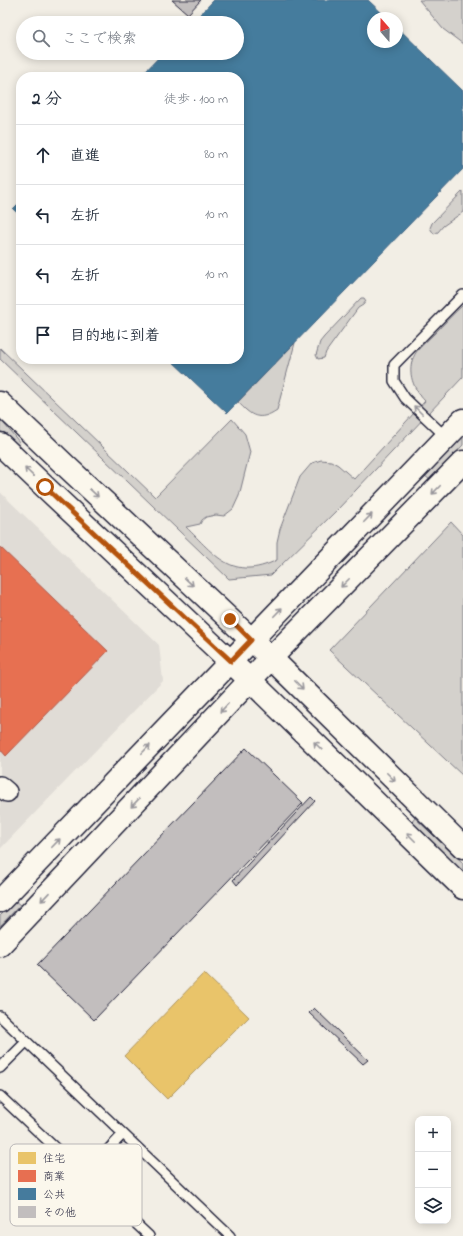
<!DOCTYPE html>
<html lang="ja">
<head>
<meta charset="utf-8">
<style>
	:root { --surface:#fff; --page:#f6f6f7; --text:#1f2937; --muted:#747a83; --line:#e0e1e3 }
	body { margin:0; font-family:"Indie Flower","Klee One",sans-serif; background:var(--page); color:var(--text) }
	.controls { position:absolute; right:12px; bottom:12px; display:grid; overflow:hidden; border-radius:8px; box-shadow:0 2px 10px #0003 }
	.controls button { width:36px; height:36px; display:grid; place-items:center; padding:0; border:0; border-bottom:1px solid var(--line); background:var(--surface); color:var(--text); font:20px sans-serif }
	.compass { position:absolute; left:367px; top:12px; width:36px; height:36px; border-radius:50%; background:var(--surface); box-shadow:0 2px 10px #0003; rotate:340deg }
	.stop { position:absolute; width:12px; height:12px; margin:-9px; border:3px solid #b45309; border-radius:50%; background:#fff }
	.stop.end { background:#b45309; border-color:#fff; box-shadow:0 1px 4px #0008 }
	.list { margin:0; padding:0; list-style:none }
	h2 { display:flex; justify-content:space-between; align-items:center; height:52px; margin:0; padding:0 16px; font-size:17px }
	h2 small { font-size:13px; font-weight:400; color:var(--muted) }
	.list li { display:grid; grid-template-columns:26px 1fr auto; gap:12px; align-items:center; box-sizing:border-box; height:60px; padding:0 16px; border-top:1px solid var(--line) }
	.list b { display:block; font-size:15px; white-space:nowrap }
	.list em { font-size:13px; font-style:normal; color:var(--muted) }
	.icon { flex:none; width:22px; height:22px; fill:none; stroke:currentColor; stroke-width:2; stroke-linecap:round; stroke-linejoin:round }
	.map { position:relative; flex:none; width:463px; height:1236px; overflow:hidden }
	.search { position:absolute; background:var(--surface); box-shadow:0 2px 10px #0003; left:16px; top:16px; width:228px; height:44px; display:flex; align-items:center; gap:10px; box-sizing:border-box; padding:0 14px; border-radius:22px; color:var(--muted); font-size:15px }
	.panel { position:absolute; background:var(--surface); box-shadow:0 2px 10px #0003; left:16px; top:72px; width:228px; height:292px; border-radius:16px }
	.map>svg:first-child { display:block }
	.built { fill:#e0dcd6 }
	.green { fill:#d4d1cc; stroke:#7b7a84 }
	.homes { fill:#e9c46a; stroke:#ad935c }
	.shops { fill:#e76f51; stroke:#ac584a }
	.public { fill:#457b9d; stroke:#3a6080 }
	.building { fill:#c2bebe; stroke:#22223b }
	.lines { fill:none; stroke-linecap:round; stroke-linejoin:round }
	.lane-casing { stroke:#22223b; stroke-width:12 }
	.street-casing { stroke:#22223b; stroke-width:22 }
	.secondary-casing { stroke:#22223b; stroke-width:25 }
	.lane { stroke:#fbf7ec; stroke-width:9 }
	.street { stroke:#fbf7ec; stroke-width:19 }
	.secondary { stroke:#fbf7ec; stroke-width:22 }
	.oneway { stroke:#99979c }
	.route { stroke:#b45309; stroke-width:5 }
	.key { fill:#fbf7ec; stroke:#bab7b7; stroke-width:1 }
	.key-label { font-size:11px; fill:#22223b }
</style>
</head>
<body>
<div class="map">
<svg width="463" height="1236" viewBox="0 0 463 1236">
	<rect width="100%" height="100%" fill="#f2eee5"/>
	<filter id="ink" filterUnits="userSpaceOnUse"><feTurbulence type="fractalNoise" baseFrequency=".025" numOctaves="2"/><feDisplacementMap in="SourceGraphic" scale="8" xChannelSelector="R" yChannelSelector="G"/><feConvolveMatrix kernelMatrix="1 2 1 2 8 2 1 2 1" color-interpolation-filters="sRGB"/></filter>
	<g filter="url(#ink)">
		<polygon class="built" points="0,492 159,645 163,681 0,849"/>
		<g class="green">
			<polygon points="419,0 463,0 463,44 443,29"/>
			<polygon points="463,191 463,212 443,226 438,232 434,234 430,228 432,223"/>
			<polygon points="361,298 364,298 366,301 363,305 358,308 326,352 324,358 318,359 316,355 320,342 324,337"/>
			<path d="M463 305V377L338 509 271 575 229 579 0 359V348L155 497 232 419 245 434 250 452 239 496 233 509 224 516 216 515 206 517 202 520 200 524 186 527C215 555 232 582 277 560V542L280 529 300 477 312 463 321 460 331 461 338 465 354 479 425 401C412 388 405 368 417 351 422 345 429 339 434 334 444 324 453 314 463 305Z"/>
			<path d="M295 343 277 410C259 422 251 416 238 402Z"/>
			<polygon points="0,419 20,443 17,447 0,431"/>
			<polygon points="463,434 463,445 430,480 424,475"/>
			<polygon points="451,522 463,535 463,776 329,650"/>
			<polygon points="415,818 463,863 463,872 411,823"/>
			<polygon points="15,901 20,905 0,926 0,916"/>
		</g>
		<polygon class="homes" points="204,973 249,1017 167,1099 124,1056"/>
		<polygon class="shops" points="0,547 108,651 6,756 0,749"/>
		<g class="public">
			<polygon points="214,0 368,0 387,18 373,18 373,42 397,42 397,27 463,91 463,169 227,413 170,359 239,359 239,77 140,77 163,53 237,53 237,23 192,23"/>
			<polygon points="21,201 21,216 13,209"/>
		</g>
		<g class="building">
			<polygon points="172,0 201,0 188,14"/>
			<polygon points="246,748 303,803 94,1020 37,965"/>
			<polygon points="311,797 315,801 237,885 233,880"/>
			<polygon points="314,1008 368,1060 363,1064 309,1013"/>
		</g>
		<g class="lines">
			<defs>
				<g id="lane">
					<polyline points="446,437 405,398 394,381 394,365 463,295"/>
					<polyline points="0,1016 230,1236"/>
					<polyline points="0,1068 26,1042"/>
					<polyline points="0,1096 149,1236"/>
					<polyline points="84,1175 123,1134"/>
				</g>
				<polyline id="street" points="0,786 7,792"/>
				<g id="secondary">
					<polyline points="0,403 66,466 271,658 463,847"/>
					<polyline points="0,444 45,487 250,680 463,888"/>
					<polyline points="0,901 463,420"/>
					<polyline points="0,945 271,658 463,462"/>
				</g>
			</defs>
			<use href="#lane" class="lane-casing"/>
			<use href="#street" class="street-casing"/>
			<use href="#secondary" class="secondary-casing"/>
			<use href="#lane" class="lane"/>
			<use href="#street" class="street"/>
			<use href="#secondary" class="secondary"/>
		</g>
		<defs><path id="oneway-shaft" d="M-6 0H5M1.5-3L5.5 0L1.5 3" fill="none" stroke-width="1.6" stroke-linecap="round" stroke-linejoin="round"/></defs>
		<g class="oneway">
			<use href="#oneway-shaft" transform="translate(418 410) rotate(-135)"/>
			<use href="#oneway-shaft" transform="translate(29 472) rotate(-136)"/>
			<use href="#oneway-shaft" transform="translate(436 490) rotate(134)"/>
			<use href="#oneway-shaft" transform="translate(94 493) rotate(43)"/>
			<use href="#oneway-shaft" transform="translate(368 518) rotate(-46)"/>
			<use href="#oneway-shaft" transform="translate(189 582) rotate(43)"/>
			<use href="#oneway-shaft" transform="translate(345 583) rotate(135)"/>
			<use href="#oneway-shaft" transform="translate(278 612) rotate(-46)"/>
			<use href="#oneway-shaft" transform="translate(299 685) rotate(45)"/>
			<use href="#oneway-shaft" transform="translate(224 708) rotate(133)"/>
			<use href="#oneway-shaft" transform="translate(318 746) rotate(-135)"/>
			<use href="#oneway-shaft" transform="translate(146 749) rotate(-46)"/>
			<use href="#oneway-shaft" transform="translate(391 777) rotate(45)"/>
			<use href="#oneway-shaft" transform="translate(135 803) rotate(133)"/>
			<use href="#oneway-shaft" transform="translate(411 837) rotate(-135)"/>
			<use href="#oneway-shaft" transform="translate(56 843) rotate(-46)"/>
			<use href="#oneway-shaft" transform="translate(45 897) rotate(133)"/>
		</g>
	</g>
	<g class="lines" filter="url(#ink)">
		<polyline class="route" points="45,487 231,661 251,640 230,619"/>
	</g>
	<rect x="10" y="1144" width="132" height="82" rx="6" class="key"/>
	<rect x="18" y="1152" width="18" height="12" fill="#e9c46a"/>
	<rect x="18" y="1170" width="18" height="12" fill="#e76f51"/>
	<rect x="18" y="1188" width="18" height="12" fill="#457b9d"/>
	<rect x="18" y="1206" width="18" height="12" fill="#c2bebe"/>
	<g class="key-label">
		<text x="43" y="1162">住宅</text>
		<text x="43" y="1180">商業</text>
		<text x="43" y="1198">公共</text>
		<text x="43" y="1216">その他</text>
	</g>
</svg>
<div class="controls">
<button>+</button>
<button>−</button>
<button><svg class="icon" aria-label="layers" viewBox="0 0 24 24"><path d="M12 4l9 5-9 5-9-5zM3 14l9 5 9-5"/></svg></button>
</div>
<svg class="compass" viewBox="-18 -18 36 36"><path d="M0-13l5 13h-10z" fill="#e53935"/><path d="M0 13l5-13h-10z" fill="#747a83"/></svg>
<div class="stop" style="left:45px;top:487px"></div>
<div class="stop end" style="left:230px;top:619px"></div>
<div class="search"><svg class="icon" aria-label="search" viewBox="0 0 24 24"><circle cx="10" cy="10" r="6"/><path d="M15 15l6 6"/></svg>ここで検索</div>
<section class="panel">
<h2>2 分<small>徒歩 · 100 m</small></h2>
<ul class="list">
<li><svg class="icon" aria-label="ahead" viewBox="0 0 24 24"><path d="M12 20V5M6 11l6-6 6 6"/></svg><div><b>直進</b></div><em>80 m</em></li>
<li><svg class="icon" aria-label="left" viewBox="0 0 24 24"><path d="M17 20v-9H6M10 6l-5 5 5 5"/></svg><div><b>左折</b></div><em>10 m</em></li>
<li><svg class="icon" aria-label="left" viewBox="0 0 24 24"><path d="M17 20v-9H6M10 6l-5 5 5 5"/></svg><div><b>左折</b></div><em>10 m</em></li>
<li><svg class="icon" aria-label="arrive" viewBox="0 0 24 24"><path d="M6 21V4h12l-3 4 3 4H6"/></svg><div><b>目的地に到着</b></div></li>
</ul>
</section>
</div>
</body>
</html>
